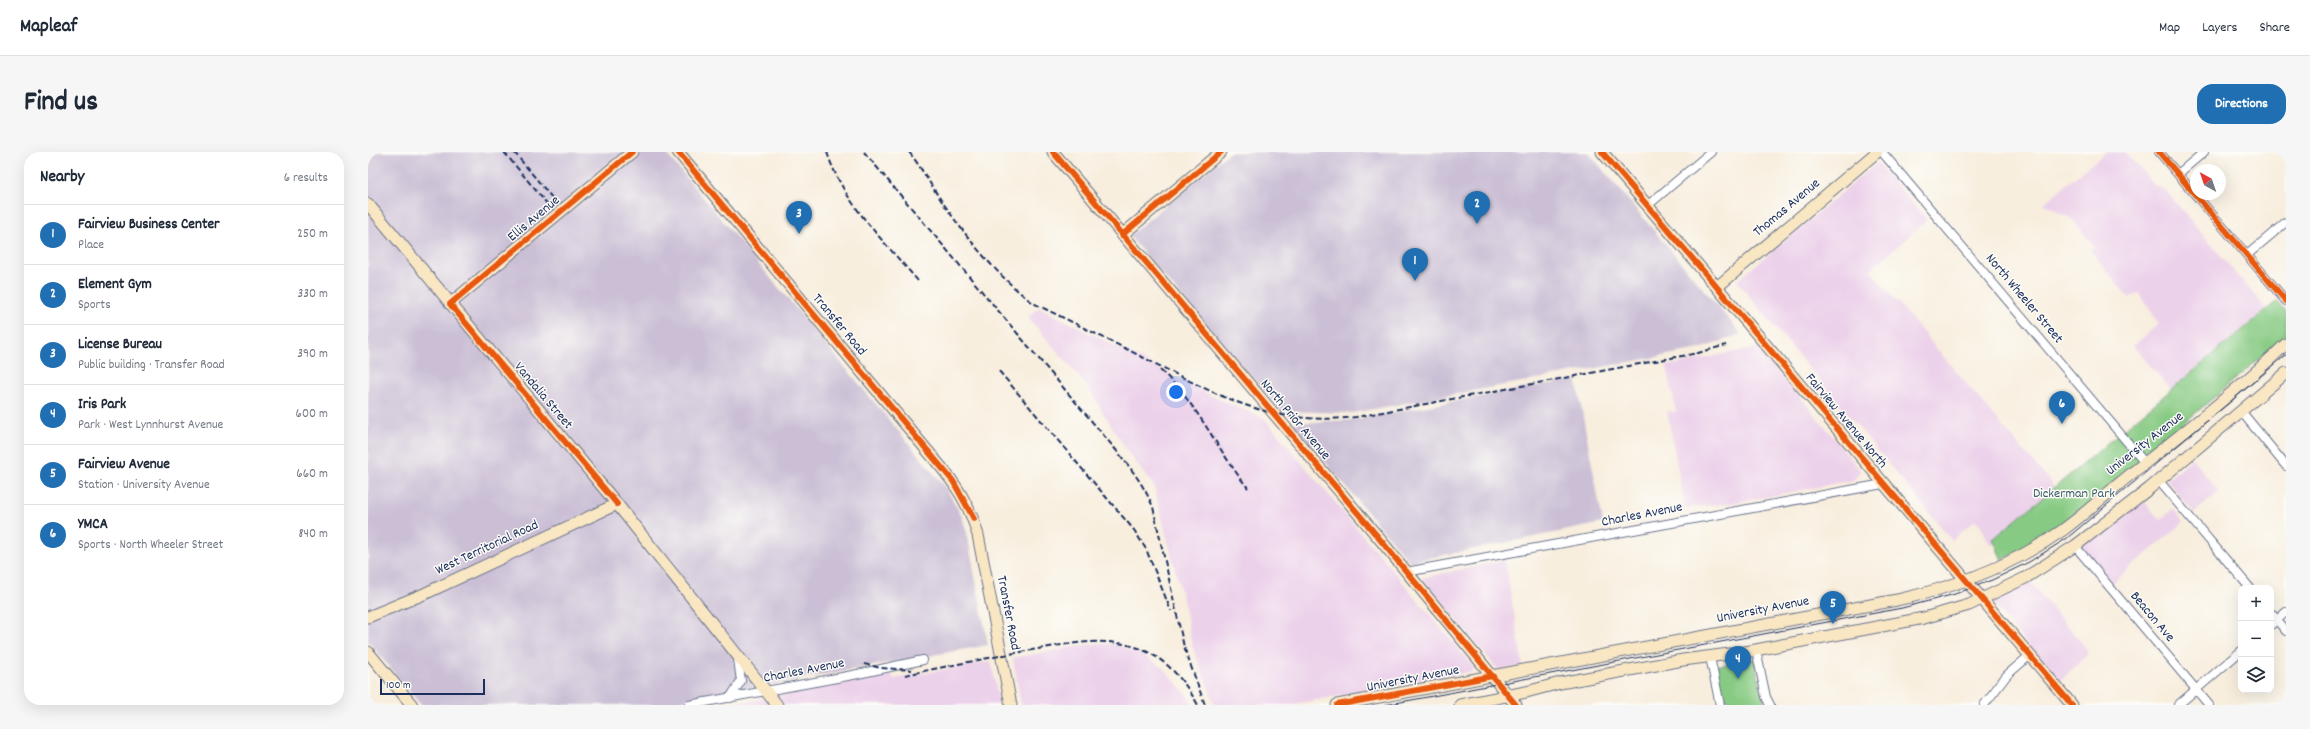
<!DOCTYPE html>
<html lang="en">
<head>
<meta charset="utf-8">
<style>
	:root { --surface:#fff; --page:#f6f6f7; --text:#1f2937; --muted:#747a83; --line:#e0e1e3; --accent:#1f6fb2 }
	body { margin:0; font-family:Dekko,sans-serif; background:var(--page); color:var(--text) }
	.controls { position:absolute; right:12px; bottom:12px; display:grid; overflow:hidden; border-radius:8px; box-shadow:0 4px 16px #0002 }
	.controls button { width:36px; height:36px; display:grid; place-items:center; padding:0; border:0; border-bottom:1px solid var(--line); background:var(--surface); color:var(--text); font:20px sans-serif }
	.compass { position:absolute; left:1822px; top:12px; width:36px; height:36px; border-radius:50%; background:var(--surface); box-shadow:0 4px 16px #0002; rotate:320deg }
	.scale { position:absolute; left:12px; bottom:10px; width:105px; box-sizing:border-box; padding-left:4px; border:2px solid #1b2f5e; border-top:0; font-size:11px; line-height:14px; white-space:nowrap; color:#1b2f5e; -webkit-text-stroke:3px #fdfcf7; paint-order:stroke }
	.you { position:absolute; left:808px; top:240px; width:14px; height:14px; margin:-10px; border:3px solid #fff; border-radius:50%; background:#1a73e8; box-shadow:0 0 0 6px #1a73e833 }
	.badge { display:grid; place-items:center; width:26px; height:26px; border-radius:50%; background:var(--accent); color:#fff; font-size:13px; font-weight:700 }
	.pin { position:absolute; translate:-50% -33px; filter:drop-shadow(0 1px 2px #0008) }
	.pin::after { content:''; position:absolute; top:21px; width:14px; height:12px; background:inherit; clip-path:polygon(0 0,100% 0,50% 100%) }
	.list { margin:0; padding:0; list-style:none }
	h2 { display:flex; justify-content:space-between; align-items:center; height:52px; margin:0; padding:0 16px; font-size:17px }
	h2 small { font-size:13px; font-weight:400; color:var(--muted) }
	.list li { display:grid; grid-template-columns:26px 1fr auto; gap:12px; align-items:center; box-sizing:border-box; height:60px; padding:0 16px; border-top:1px solid var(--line) }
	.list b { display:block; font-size:15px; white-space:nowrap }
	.list p { margin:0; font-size:13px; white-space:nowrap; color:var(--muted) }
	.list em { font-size:13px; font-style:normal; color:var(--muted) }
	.icon { flex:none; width:22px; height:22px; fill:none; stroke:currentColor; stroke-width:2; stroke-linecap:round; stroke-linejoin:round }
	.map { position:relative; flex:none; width:1918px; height:553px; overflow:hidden; border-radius:16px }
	header { display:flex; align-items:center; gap:24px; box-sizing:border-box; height:56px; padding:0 20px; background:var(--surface); border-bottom:1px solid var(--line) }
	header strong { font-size:19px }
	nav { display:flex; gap:22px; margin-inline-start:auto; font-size:14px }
	.intro { display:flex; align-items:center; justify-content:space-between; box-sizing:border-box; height:96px; padding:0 24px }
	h1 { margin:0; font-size:28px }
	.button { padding:10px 18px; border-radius:16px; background:var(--accent); color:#fff; font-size:14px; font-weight:700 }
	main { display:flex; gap:24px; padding:0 24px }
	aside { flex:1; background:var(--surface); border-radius:16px; box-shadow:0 4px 16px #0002 }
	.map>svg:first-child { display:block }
	.built { fill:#ecd1ea }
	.industrial { fill:#cbbfd5 }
	.green { fill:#87ca83; stroke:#517c70 }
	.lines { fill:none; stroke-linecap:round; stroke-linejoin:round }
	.street-casing { stroke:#68728b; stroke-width:10 }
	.secondary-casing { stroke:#68728b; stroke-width:13 }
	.street { stroke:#fff; stroke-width:8 }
	.secondary { stroke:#f9e7c3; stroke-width:11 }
	.tram { stroke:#1b2f5e; stroke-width:1 }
	.rail { stroke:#1b2f5e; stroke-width:2; stroke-dasharray:6 3; stroke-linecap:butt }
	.cycleway-casing { stroke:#fdfcf7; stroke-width:8 }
	.cycleway { stroke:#e8590c; stroke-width:6 }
	.labels { text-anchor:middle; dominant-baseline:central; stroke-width:3; stroke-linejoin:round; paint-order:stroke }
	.street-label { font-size:14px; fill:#1b2f5e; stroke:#fdfcf7 }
	.park-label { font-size:14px; fill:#3b5e69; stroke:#fdfcf7 }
</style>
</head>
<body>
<header>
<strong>Mapleaf</strong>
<nav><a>Map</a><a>Layers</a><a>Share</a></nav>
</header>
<div class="intro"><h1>Find us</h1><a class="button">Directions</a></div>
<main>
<aside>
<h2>Nearby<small>6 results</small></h2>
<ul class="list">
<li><span class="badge">1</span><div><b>Fairview Business Center</b><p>Place</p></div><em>250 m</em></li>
<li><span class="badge">2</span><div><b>Element Gym</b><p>Sports</p></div><em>330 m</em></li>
<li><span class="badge">3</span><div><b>License Bureau</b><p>Public building · Transfer Road</p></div><em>390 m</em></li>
<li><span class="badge">4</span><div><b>Iris Park</b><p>Park · West Lynnhurst Avenue</p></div><em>600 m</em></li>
<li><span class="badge">5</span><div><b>Fairview Avenue</b><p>Station · University Avenue</p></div><em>660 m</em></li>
<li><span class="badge">6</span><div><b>YMCA</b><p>Sports · North Wheeler Street</p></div><em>840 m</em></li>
</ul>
</aside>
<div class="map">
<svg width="1918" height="553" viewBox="0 0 1918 553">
	<rect width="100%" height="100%" fill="#fdfcf7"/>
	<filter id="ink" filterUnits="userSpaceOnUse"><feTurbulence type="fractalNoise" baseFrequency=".025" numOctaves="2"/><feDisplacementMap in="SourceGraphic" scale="8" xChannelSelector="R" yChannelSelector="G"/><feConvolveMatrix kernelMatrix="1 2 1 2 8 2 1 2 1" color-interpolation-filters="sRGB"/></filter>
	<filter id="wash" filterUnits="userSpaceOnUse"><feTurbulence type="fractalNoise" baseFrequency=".012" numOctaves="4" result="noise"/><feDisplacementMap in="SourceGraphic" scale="16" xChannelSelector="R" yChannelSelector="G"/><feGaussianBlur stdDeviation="0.9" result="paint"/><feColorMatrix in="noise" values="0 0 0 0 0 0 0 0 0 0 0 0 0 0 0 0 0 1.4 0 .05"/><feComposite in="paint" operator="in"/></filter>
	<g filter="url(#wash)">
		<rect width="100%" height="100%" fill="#f8eede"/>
		<g class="built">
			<polygon points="1738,0 1757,0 1786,33 1798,39 1898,157 1803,237 1765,194 1791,172 1771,140 1761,146 1722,98 1726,94 1705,68 1676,51"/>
			<polygon points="1509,11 1559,68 1502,118 1686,335 1625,386 1626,390 1622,393 1612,372 1607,368 1584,388 1369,129"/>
			<polygon points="671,155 850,247 896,266 1106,515 1105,519 921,553 847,553 824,494 818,460 786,334 759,299 719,234 660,165"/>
			<polygon points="1391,195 1493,319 1487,328 1365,351 1317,356 1299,259 1308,260 1299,214"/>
			<polygon points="1824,306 1851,340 1826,361 1799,328"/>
			<polygon points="1775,348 1792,368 1805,357 1816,370 1744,431 1712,394"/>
			<polygon points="1137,408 1155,514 1131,519 1054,426"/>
			<polygon points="1662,430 1718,496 1719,503 1691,530 1627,454 1624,447"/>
			<polygon points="733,491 749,493 779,505 796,517 819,543 825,553 653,553 645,506 716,493"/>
			<polygon points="623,509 631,553 359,553 524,522 525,527"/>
		</g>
		<g class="industrial">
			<polygon points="0,0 297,0 578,336 594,365 599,381 620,493 289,553 53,553 0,489"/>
			<polygon points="862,0 1220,0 1373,182 1332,197 984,261 913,259 761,84"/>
			<polygon points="1208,227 1235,371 1042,410 924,271 984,268"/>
		</g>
		<g class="green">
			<polygon points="1909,149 1918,160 1918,184 1715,357 1668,391 1634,408 1625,387"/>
			<polygon points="1386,507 1397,553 1367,553 1354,544 1348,514"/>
		</g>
	</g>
	<g filter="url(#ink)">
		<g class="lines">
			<defs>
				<g id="street">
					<polyline points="1514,0 1777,311"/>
					<polyline points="1791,0 1918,149"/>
					<polyline points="1810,22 1836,0"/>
					<polyline points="1279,54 1343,0"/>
					<polyline points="1879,103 1918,70"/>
					<polyline points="1873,259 1918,314"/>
					<polyline points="1791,329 1882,436"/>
					<polyline points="1707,394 1841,553"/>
					<polyline points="1038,420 1515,332"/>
					<polyline points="1903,461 1918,479"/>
					<polyline points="1903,473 1918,460"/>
					<polyline points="1388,498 1398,545 1402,553"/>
					<polyline points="1342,505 1352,553"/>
					<polyline points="362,546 373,529 370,507"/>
					<polyline points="321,553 485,523 555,508"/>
					<polyline points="1616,553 1639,523 1661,504"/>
					<polyline points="1810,553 1873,499"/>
				</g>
				<g id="secondary">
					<path d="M310 0 568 309C588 332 602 354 610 383L643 553"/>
					<polyline points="685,0 1010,385 1148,553"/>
					<polyline points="1234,0 1704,553"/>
					<polyline points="0,52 249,352 409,553"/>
					<polyline points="754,83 853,0"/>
					<polyline points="1349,135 1509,0"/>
					<polyline points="82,152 264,0"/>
					<polyline points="0,465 56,442 249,352"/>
					<polyline points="0,500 44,553"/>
					<path d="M969 553 1529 448C1588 435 1645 413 1695 378 1723 357 1749 332 1777 311 1826 273 1873 235 1918 192"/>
					<polyline points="1092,553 1158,540 1192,531 1315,508 1377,500 1556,466 1601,453 1657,426 1707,394 1782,336 1918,221"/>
				</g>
			</defs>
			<use href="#street" class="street-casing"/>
			<use href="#secondary" class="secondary-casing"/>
			<use href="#street" class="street"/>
			<use href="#secondary" class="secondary"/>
			<polyline class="tram" points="1017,553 1534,456 1587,442 1624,428 1661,410 1698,387 1918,203"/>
			<g class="rail">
				<polyline points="136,0 180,53"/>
				<polyline points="146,0 185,47"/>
				<path d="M459 0C475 51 516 89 550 129"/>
				<path d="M496 0 748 298C762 315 776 333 785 355L816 495 837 553"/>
				<path d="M541 0C553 15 562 32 573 48 598 85 629 124 665 151 704 170 743 189 782 209 855 246 904 274 988 265L1330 201 1358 193"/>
				<path d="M792 218C829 250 849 298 880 336"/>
				<polyline points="631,219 766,378 778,397 803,459"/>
				<polyline points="496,512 513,516 544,518"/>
				<path d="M537 523C575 515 614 507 653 500 730 486 786 474 830 553"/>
			</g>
			<defs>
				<g id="cycleway">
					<polyline points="310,0 585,329 606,367"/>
					<polyline points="685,0 1010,385 1148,553"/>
					<polyline points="1234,0 1704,553"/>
					<polyline points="1791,0 1918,149"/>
					<polyline points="754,83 853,0"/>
					<polyline points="249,352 82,152 264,0"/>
					<polyline points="969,553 1125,524"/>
				</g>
			</defs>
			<use href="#cycleway" class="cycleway-casing"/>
			<use href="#cycleway" class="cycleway"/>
		</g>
	</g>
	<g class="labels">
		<g class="street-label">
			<text transform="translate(1419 56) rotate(-40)">Thomas Avenue</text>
			<text transform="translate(166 67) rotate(-40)">Ellis Avenue</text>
			<text transform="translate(1656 147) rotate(50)">North Wheeler Street</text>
			<text transform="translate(471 173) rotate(50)">Transfer Road</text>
			<text transform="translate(175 244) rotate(50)">Vandalia Street</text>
			<text transform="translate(927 268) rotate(50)">North Prior Avenue</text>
			<text transform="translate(1478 269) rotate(50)">Fairview Avenue North</text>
			<text transform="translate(1777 292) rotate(-38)">University Avenue</text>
			<text transform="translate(1274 363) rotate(-11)">Charles Avenue</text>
			<text transform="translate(119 396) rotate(-25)">West Territorial Road</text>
			<text transform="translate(1395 458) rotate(-11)">University Avenue</text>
			<text transform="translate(640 461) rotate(79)">Transfer Road</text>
			<text transform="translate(1784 465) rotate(50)">Beacon Ave</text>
			<text transform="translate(436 519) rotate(-11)">Charles Avenue</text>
			<text transform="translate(1045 527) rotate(-11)">University Avenue</text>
		</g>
		<g class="park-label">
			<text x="1706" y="342">Dickerman Park</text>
		</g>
	</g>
</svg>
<div class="controls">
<button>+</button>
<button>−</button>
<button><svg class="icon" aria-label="layers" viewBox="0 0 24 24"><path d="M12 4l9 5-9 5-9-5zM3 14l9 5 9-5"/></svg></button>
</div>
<svg class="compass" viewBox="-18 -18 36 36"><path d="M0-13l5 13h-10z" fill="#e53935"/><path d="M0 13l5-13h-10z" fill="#747a83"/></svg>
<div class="scale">100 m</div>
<div class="you"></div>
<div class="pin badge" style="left:1047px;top:129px">1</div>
<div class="pin badge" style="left:1109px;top:72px">2</div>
<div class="pin badge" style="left:431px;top:82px">3</div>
<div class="pin badge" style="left:1370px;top:527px">4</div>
<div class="pin badge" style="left:1465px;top:472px">5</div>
<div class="pin badge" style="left:1694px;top:272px">6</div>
</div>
</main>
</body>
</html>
